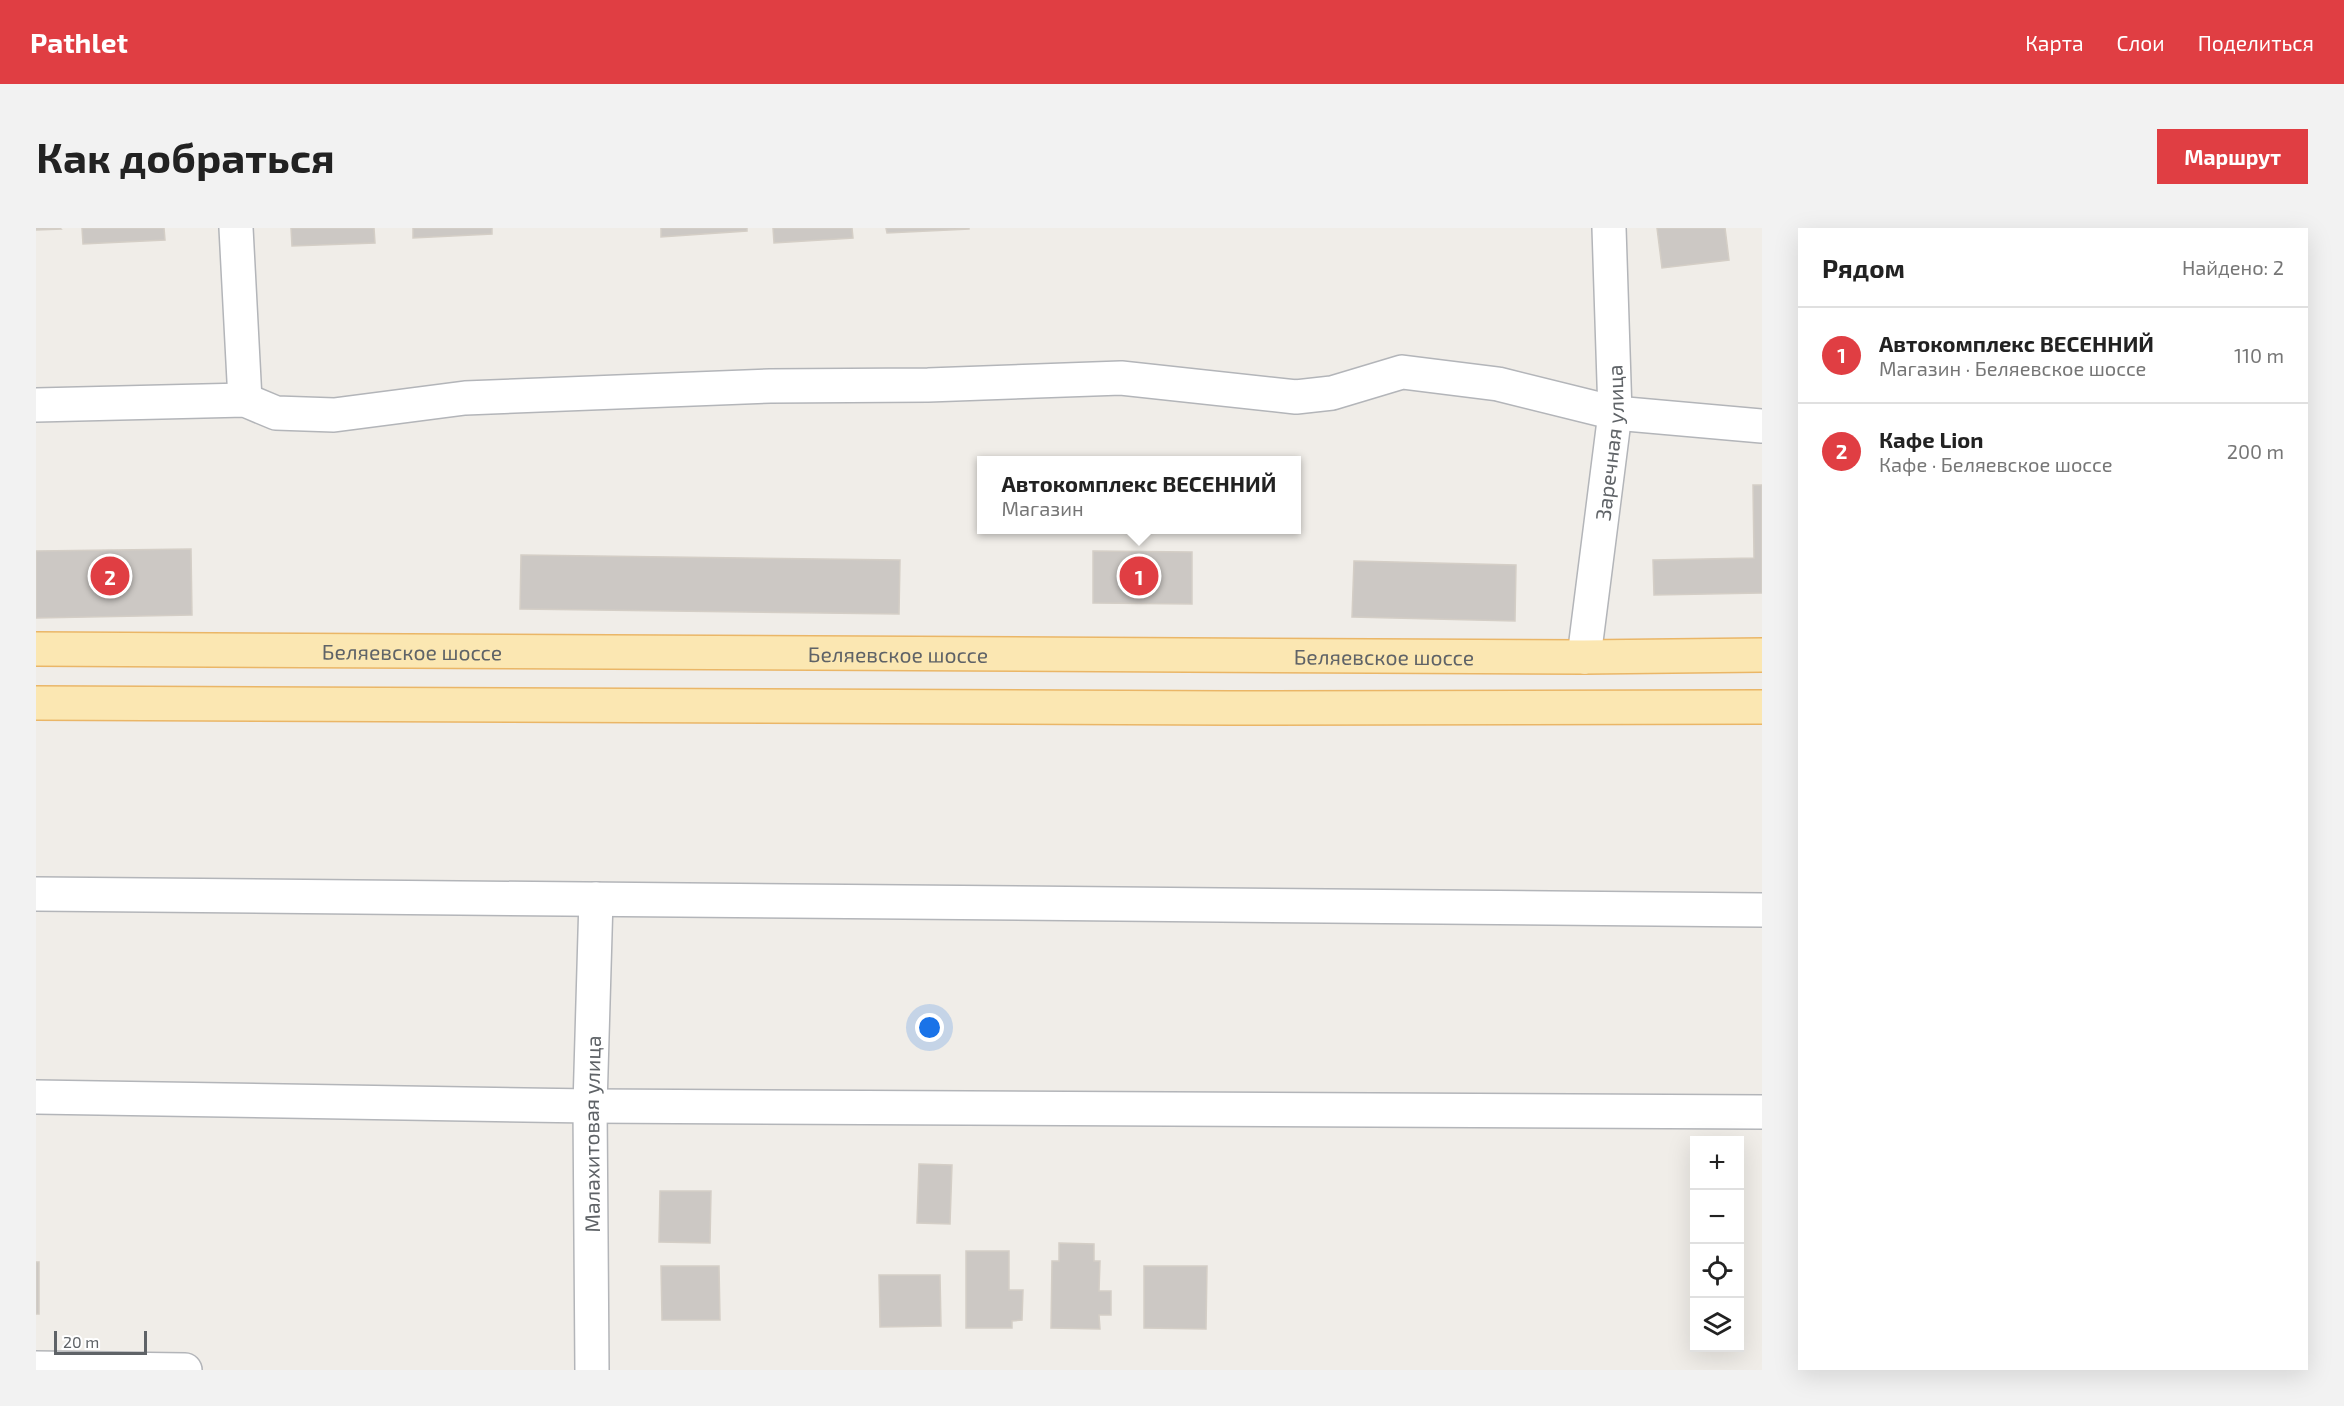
<!DOCTYPE html>
<html lang="ru">
<head>
<meta charset="utf-8">
<style>
	:root { --surface:#fff; --page:#f2f2f2; --text:#222; --muted:#767676; --line:#e0e0e0; --accent:#e03e43 }
	body { margin:0; font-family:"Exo 2",sans-serif; background:var(--page); color:var(--text) }
	.controls { position:absolute; right:18px; bottom:18px; display:grid; overflow:hidden; border-radius:0px; box-shadow:0 6px 24px #0002 }
	.controls button { width:54px; height:54px; display:grid; place-items:center; padding:0; border:0; border-bottom:2px solid var(--line); background:var(--surface); color:var(--text); font:30px sans-serif }
	.scale { position:absolute; left:18px; bottom:15px; width:93px; box-sizing:border-box; padding-left:6px; border:3px solid #5f6367; border-top:0; font-size:16px; line-height:21px; white-space:nowrap; color:#5f6367; -webkit-text-stroke:4px #fff; paint-order:stroke }
	.you { position:absolute; left:894px; top:800px; width:21px; height:21px; margin:-15px; border:4px solid #fff; border-radius:50%; background:#1a73e8; box-shadow:0 0 0 9px #1a73e833 }
	.badge { display:grid; place-items:center; width:39px; height:39px; border-radius:50%; background:var(--accent); color:#fff; font-size:20px; font-weight:700 }
	.pin { position:absolute; translate:-50% -50%; border:3px solid #fff; box-shadow:0 2px 6px #0006 }
	.popup { position:absolute; left:941px; top:228px; width:324px; height:78px; box-sizing:border-box; display:grid; place-content:center; border-radius:0px; background:var(--surface); filter:drop-shadow(0 2px 4px #0005); font-size:20px; white-space:nowrap; color:var(--muted) }
	.popup b { font-size:22px; color:var(--text) }
	.popup::after { content:''; position:absolute; left:50%; top:100%; margin-left:-12px; border:12px solid transparent; border-top-color:var(--surface) }
	.list { margin:0; padding:0; list-style:none }
	h2 { display:flex; justify-content:space-between; align-items:center; height:78px; margin:0; padding:0 24px; font-size:26px }
	h2 small { font-size:20px; font-weight:400; color:var(--muted) }
	.list li { display:grid; grid-template-columns:39px 1fr auto; gap:18px; align-items:center; box-sizing:border-box; height:96px; padding:0 24px; border-top:2px solid var(--line) }
	.list b { display:block; font-size:22px; white-space:nowrap }
	.list p { margin:0; font-size:20px; white-space:nowrap; color:var(--muted) }
	.list em { font-size:20px; font-style:normal; color:var(--muted) }
	.icon { flex:none; width:33px; height:33px; fill:none; stroke:currentColor; stroke-width:2; stroke-linecap:round; stroke-linejoin:round }
	.map { position:relative; flex:none; width:1726px; height:1142px; overflow:hidden; border-radius:0px }
	header { display:flex; align-items:center; gap:36px; box-sizing:border-box; height:84px; padding:0 30px; background:var(--accent); color:#fff }
	header strong { font-size:28px }
	nav { display:flex; gap:33px; margin-inline-start:auto; font-size:21px }
	.intro { display:flex; align-items:center; justify-content:space-between; box-sizing:border-box; height:144px; padding:0 36px }
	h1 { margin:0; font-size:42px }
	.button { padding:15px 27px; border-radius:0px; background:var(--accent); color:#fff; font-size:21px; font-weight:700 }
	main { display:flex; gap:36px; padding:0 36px }
	aside { flex:1; background:var(--surface); border-radius:0px; box-shadow:0 6px 24px #0002 }
	.map>svg:first-child { display:block }
	.building { fill:#ccc8c4; stroke:#d4cec6; stroke-width:1.5 }
	.lines { fill:none; stroke-linecap:round; stroke-linejoin:round }
	.minor-casing { stroke:#b3b5b9; stroke-width:36 }
	.major-casing { stroke:#eab667; stroke-width:36 }
	.minor { stroke:#fff; stroke-width:33 }
	.major { stroke:#fbe7b2; stroke-width:33 }
	.labels { text-anchor:middle; dominant-baseline:central; stroke-width:5; stroke-linejoin:round; paint-order:stroke }
	.street-label { font-size:21px; fill:#5f6367; stroke:#fff }
</style>
</head>
<body>
<header>
<strong>Pathlet</strong>
<nav><a>Карта</a><a>Слои</a><a>Поделиться</a></nav>
</header>
<div class="intro"><h1>Как добраться</h1><a class="button">Маршрут</a></div>
<main>
<div class="map">
<svg width="1726" height="1142" viewBox="0 0 1726 1142">
	<rect width="100%" height="100%" fill="#f0ede8"/>
	<g class="building">
		<polygon points="0,0 24,0 25,1 0,2"/>
		<polygon points="46,0 128,0 129,12 47,16"/>
		<polygon points="255,0 338,0 339,15 256,18"/>
		<polygon points="377,0 456,0 456,6 377,10"/>
		<polygon points="625,0 711,0 711,3 625,9"/>
		<polygon points="737,0 816,0 817,10 738,15"/>
		<polygon points="850,0 933,0 933,1 851,5"/>
		<polygon points="1621,0 1689,0 1693,32 1626,40"/>
		<polygon points="1717,257 1726,257 1726,365 1618,367 1617,332 1718,330"/>
		<polygon points="155,321 156,387 0,390 0,323"/>
		<polygon points="1057,323 1156,324 1156,376 1057,375"/>
		<polygon points="485,327 864,332 863,386 484,381"/>
		<polygon points="1318,333 1480,337 1479,393 1316,389"/>
		<polygon points="883,936 916,937 914,996 881,995"/>
		<polygon points="624,963 675,963 674,1015 623,1014"/>
		<polygon points="1023,1015 1058,1016 1058,1033 1064,1033 1063,1063 1075,1063 1075,1087 1063,1087 1064,1101 1015,1100 1016,1033 1023,1033"/>
		<polygon points="930,1023 973,1023 973,1062 987,1062 986,1092 976,1093 976,1100 930,1100"/>
		<rect x="0" y="1034" width="3" height="52"/>
		<polygon points="625,1038 683,1038 684,1092 626,1092"/>
		<polygon points="1108,1038 1171,1038 1170,1101 1108,1100"/>
		<polygon points="843,1047 904,1047 905,1098 844,1099"/>
	</g>
	<g class="lines">
		<defs>
			<g id="minor">
				<polyline points="200,0 209,172"/>
				<polyline points="0,177 209,172 240,185 298,187 429,170 734,158 892,157 1085,150 1260,169 1296,165 1366,144 1462,156 1579,185 1726,198"/>
				<path id="s1" d="M1548 429 1579 185 1573 0"/>
				<polyline points="0,666 1726,682"/>
				<polyline points="0,869 554,878 1726,884"/>
				<polyline points="0,1140 149,1142"/>
				<path id="s2" d="M556 1142 554 878 560 671"/>
			</g>
			<g id="major">
				<path id="s3" d="M0 421 1548 429 1726 427"/>
				<polyline points="0,475 1193,480 1726,479"/>
			</g>
		</defs>
		<use href="#minor" class="minor-casing"/>
		<use href="#major" class="major-casing"/>
		<use href="#minor" class="minor"/>
		<use href="#major" class="major"/>
	</g>
	<g class="labels">
		<g class="street-label">
			<text stroke="none"><textPath href="#s1" startOffset="216">Заречная улица</textPath></text>
			<text stroke="none"><textPath href="#s3" startOffset="376">Беляевское шоссе</textPath></text>
			<text stroke="none"><textPath href="#s3" startOffset="862">Беляевское шоссе</textPath></text>
			<text stroke="none"><textPath href="#s3" startOffset="1348">Беляевское шоссе</textPath></text>
			<text stroke="none"><textPath href="#s2" startOffset="236">Малахитовая улица</textPath></text>
		</g>
	</g>
</svg>
<div class="controls">
<button>+</button>
<button>−</button>
<button><svg class="icon" aria-label="locate" viewBox="0 0 24 24"><circle cx="12" cy="12" r="6"/><path d="M12 2v4M12 18v4M2 12h4M18 12h4"/></svg></button>
<button><svg class="icon" aria-label="layers" viewBox="0 0 24 24"><path d="M12 4l9 5-9 5-9-5zM3 14l9 5 9-5"/></svg></button>
</div>
<div class="scale">20 m</div>
<div class="you"></div>
<div class="pin badge" style="left:1103px;top:348px">1</div>
<div class="popup"><b>Автокомплекс ВЕСЕННИЙ</b>Магазин</div>
<div class="pin badge" style="left:74px;top:348px">2</div>
</div>
<aside>
<h2>Рядом<small>Найдено: 2</small></h2>
<ul class="list">
<li><span class="badge">1</span><div><b>Автокомплекс ВЕСЕННИЙ</b><p>Магазин · Беляевское шоссе</p></div><em>110 m</em></li>
<li><span class="badge">2</span><div><b>Кафе Lion</b><p>Кафе · Беляевское шоссе</p></div><em>200 m</em></li>
</ul>
</aside>
</main>
</body>
</html>
